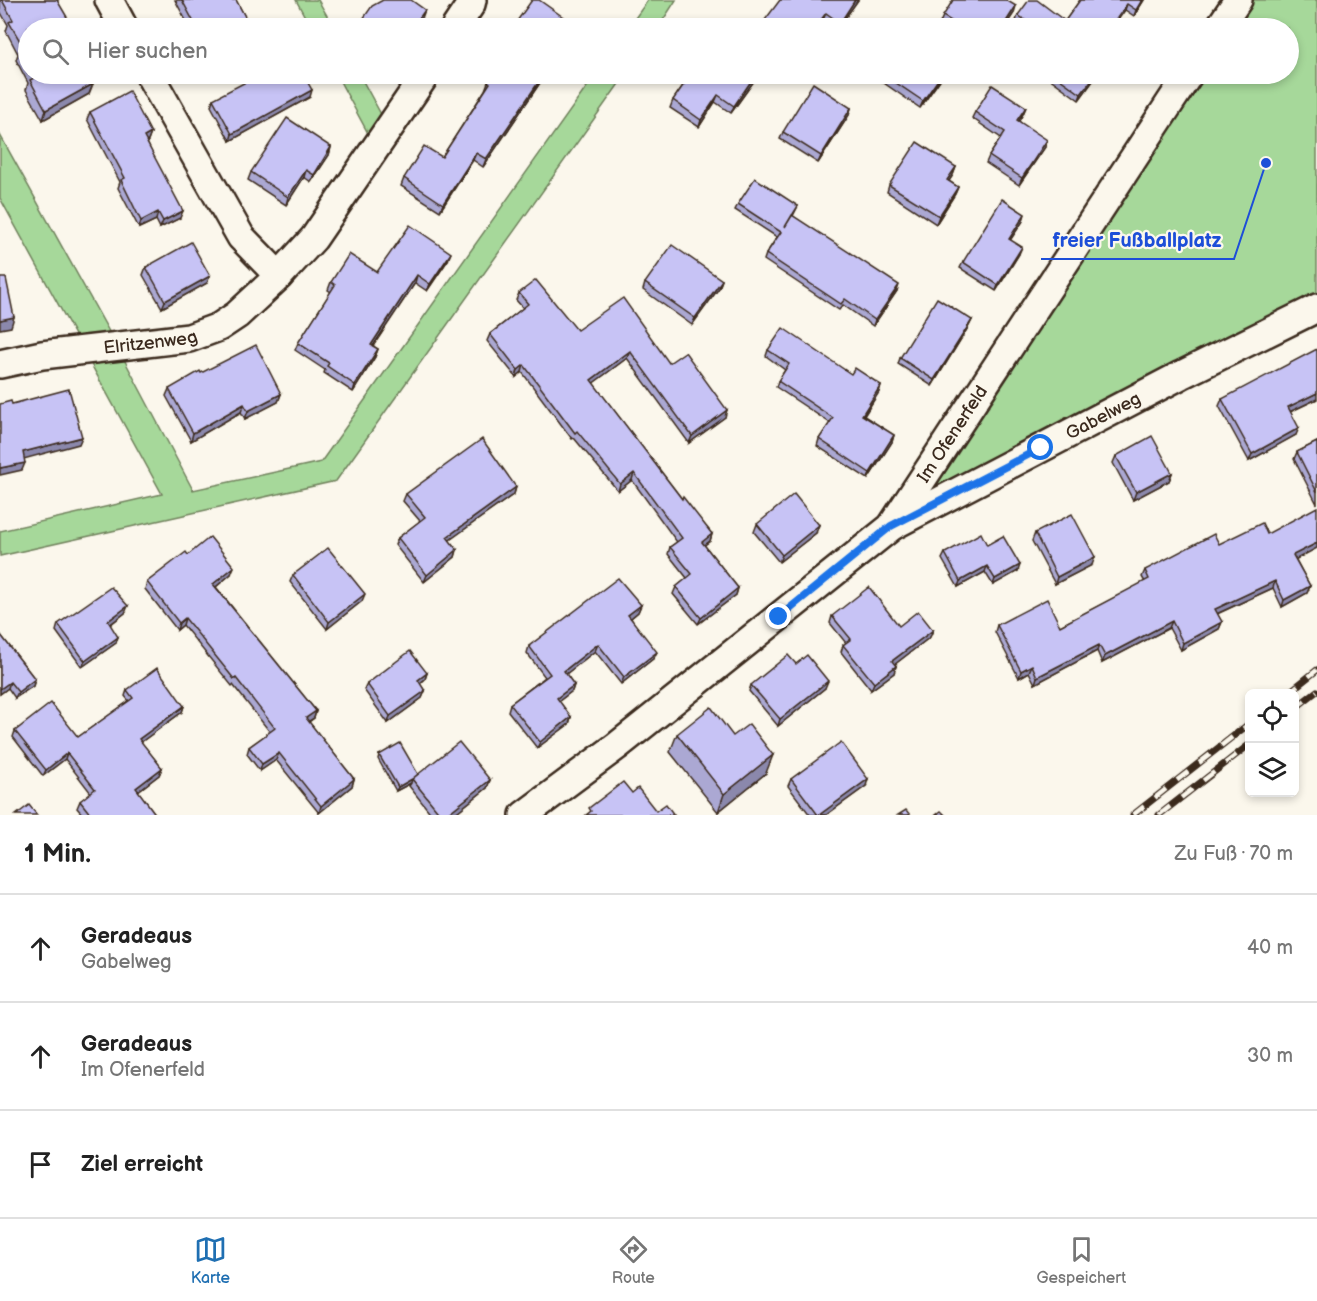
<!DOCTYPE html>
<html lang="de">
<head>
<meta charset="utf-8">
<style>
	:root { --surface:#fff; --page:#f6f6f6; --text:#222; --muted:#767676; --line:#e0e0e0; --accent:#1f6fb2 }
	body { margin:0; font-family:"Balsamiq Sans",sans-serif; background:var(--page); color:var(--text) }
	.controls { position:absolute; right:18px; bottom:18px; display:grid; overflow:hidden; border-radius:9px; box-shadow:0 3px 9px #0003 }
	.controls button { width:54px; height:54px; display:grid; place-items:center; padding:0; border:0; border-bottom:2px solid var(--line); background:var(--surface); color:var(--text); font:30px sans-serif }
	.stop { position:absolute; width:18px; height:18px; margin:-14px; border:4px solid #1a73e8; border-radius:50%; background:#fff }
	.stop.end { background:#1a73e8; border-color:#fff; box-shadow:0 2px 6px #0008 }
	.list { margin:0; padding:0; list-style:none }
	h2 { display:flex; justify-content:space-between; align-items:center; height:78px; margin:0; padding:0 24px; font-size:26px }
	h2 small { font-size:20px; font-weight:400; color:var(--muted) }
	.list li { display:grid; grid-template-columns:39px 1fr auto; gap:18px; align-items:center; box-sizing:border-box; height:108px; padding:0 24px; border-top:2px solid var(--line) }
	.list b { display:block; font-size:22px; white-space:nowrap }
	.list p { margin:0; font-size:20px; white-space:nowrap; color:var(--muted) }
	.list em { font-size:20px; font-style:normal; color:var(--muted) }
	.icon { flex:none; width:33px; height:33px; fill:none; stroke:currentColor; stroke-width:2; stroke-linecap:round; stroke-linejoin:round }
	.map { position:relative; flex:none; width:1317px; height:815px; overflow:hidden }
	.search { position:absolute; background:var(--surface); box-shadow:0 3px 9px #0003; left:18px; right:18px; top:18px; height:66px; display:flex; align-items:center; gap:15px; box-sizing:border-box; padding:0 21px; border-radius:33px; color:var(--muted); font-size:22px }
	.sheet { height:402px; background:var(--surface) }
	nav { display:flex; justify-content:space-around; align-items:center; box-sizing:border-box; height:84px; border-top:2px solid var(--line); background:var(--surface); font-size:16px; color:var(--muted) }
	nav a { display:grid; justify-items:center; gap:3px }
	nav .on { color:var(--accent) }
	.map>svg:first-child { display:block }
	.green { fill:#a6d89a; stroke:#70815c; stroke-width:1.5 }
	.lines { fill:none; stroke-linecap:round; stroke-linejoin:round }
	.minor-casing { stroke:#3b2a1e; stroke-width:32 }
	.minor { stroke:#fbf7ec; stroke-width:27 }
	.rail-casing { stroke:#3b2a1e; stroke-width:7 }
	.rail { stroke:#fbf7ec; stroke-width:4.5; stroke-dasharray:14; stroke-linecap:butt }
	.wall { fill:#aba8d3; stroke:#3b2a1e; stroke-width:1.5 }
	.shaded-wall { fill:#8b88ac; stroke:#3b2a1e; stroke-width:1.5 }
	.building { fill:#c7c3f5; stroke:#3b2a1e; stroke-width:1.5 }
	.route { stroke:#1a73e8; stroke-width:8 }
	.labels { text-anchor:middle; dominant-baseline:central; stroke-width:4.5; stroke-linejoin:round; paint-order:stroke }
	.street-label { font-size:18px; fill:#3b2a1e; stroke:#fbf7ec }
	.leader { fill:none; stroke:#1d4ed8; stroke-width:2 }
	.callout-dot { fill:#1d4ed8; stroke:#fbf7ec; stroke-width:2 }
	.callout-label { font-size:20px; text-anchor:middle; font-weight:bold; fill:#1d4ed8; stroke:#fbf7ec; stroke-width:4.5; stroke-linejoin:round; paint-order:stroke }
</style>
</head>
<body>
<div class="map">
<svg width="1317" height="815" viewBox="0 0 1317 815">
	<rect width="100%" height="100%" fill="#fbf7ec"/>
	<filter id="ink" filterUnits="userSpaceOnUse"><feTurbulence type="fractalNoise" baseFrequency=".0167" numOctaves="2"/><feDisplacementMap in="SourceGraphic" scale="12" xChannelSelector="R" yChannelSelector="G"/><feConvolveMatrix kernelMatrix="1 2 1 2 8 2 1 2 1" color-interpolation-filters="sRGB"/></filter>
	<g filter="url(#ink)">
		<g class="green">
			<polygon points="296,0 318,0 334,28 311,28"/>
			<polygon points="648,0 676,0 658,28 628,28"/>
			<polygon points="1238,0 1317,0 1317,308 891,527 1189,74 1288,74 1288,28 1219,28"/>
			<polygon points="336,74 359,74 389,129 376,148"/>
			<polygon points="596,74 626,74 336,481 0,556 0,531 162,494 0,198 0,135 117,346 193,490 321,462"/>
		</g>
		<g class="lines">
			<defs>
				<g id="minor">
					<polyline points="109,0 124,28"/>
					<polyline points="455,28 471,4 472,0"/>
					<polyline points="1219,28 1238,0"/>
					<polyline points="149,74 241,237 279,276"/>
					<path id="s1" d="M0 364 42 355 189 338 219 327 237 315 279 276 314 238 426 74"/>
					<path id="s2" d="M894 525 1181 375 1317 308"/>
					<path id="s3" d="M524 815 617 746 891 527 1189 74"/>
				</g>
			</defs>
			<use href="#minor" class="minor-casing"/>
			<use href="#minor" class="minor"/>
			<defs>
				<g id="rail">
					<polyline points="1287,694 1317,670"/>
					<polyline points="1294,709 1317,691"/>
					<polyline points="1133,815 1250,723"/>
					<polyline points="1159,815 1250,744"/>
				</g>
			</defs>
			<use href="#rail" class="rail-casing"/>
			<use href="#rail" class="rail"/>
		</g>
		<g class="wall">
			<polygon points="0,0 58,0 28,28 28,74 87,74 89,94 43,120 26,90 28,83 16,60 18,54 6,31 8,25 0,11"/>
			<polygon points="175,0 236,0 251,28 190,28"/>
			<polygon points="780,0 858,0 838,28 836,28 823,20"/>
			<polygon points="1080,0 1144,0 1134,16 1125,10 1112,28 1026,28 1016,21 1018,15 1065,21"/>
			<polygon points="1014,13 1004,28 948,28 940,23 943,16"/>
			<polygon points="422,18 414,28 362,28 360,27 363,19"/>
			<polygon points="493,74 546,74 483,167 473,160 440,211 401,186 404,178 442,157 485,90 488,82"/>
			<polygon points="691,74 759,74 731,113 715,102 699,127 670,108 673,100"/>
			<polygon points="884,74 944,74 920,108 881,81"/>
			<polygon points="1046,74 1098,74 1079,100 1045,75"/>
			<polygon points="310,97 230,141 211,106 213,99"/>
			<polygon points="1026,107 1023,114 1019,121 1045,147 1019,185 986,163 989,156 1001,138 972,118 975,112"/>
			<polygon points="851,108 849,115 818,163 780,139 783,132"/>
			<polygon points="90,112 151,133 148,141 147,142 180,218 160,228 156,220 139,228 118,188 120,182 87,119"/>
			<polygon points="331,147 329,155 311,182 304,177 286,205 248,180 251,172"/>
			<polygon points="956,167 953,175 949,181 958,187 955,194 936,224 887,192 889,185"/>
			<polygon points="738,204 798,206 793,216 897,291 873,326 843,305 839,310 764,260 766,254 777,237 735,210"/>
			<polygon points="1023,221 1010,240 1019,254 996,291 960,268 963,262"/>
			<polygon points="448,260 427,291 415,283 373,346 378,349 375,357 353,392 324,373 325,370 295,350 298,343 331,292 328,290 331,282 377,272"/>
			<polygon points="146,267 207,283 162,308 143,275"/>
			<polygon points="722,280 719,288 692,325 643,290 645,283"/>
			<polygon points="519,293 577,330 669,363 725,417 689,443 627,358 593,383 682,499 712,534 710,541 704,545 738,588 736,595 698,624 673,594 676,587 687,578 668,554 670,547 677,542 632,480 618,491 574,438 572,439 522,372 516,377 487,341 490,334 523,308 516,300"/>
			<polygon points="972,320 969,326 932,386 898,364 900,358"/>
			<polygon points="768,350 851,374 881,385 879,392 864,416 894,435 892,442 868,479 817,446 819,439 830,423 776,387 778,381 785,370 766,356"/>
			<polygon points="169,389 281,394 278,402 245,419 241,412 191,441 166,396"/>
			<polygon points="1222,399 1317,399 1290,412 1296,435 1249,461 1219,406"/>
			<polygon points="1317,442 1317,504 1294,459 1297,452"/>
			<polygon points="1116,456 1172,473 1169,481 1133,500 1113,463"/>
			<polygon points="516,487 514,494 449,540 457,550 455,557 424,582 395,545 398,538 420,521 403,501 406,494"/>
			<polygon points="757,524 816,533 779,562 754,532"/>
			<polygon points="1035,533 1092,565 1055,584 1032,541"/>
			<polygon points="1267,534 1296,560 1310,586 1307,593 1282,607 1273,588 1217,614 1222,622 1219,629 1181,650 1169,628 1102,663 1097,651 1035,684 1029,672 1019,678 995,632 997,625 1060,626 1145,582 1142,577 1145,570 1219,544"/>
			<polygon points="987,545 1018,571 993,585 985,572 958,587 942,559 945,553"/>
			<polygon points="188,555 231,574 216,587 316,711 314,718 309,722 354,779 352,786 319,813 276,760 260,771 247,754 249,747 270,732 233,685 232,686 183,625 177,630 145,589 147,582"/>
			<polygon points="293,575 362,601 327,629 290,582"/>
			<polygon points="641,605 638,612 631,618 654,658 621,684 595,651 566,674 574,685 572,691 559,701 571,717 569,724 537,748 508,711 510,704 545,677 527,653 529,646"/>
			<polygon points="125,613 110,625 116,643 82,667 56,631 58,624"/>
			<polygon points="832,616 899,626 933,630 930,637 895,664 896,666 894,673 871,690 841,652 843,645 846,643 830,623"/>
			<polygon points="0,634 35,679 33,686 15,698 8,688 0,694"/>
			<polygon points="796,664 825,688 778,726 749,691 751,685"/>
			<polygon points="427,673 425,679 420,684 425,691 422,698 388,723 364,690 367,684"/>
			<polygon points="127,690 184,706 182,712 141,742 162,768 159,775 138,791 156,815 83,815 77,808 80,801 91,793 65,759 43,776 13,737 15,731 78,737 129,701 125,696"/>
			<polygon points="677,734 733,736 766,773 718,812 670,752"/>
			<polygon points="379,755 418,774 490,780 487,788 453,815 432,815 409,786 411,783 396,791 378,759"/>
			<polygon points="791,779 866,786 826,815 810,815 788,786"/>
		</g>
		<g class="shaded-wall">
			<polygon points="855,0 858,0 838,28 840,23"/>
			<polygon points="1142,0 1144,0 1134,16 1136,10"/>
			<polygon points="1127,4 1125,10 1112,28 1110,28"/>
			<polygon points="1016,6 1014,13 1004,28 1002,28"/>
			<polygon points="425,10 422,18 414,28 412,28"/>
			<polygon points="826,13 823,20 817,28 815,28"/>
			<polygon points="544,74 546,74 483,167 486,159"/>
			<polygon points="756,74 759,74 731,113 734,106"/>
			<polygon points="942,74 944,74 920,108 923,101"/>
			<polygon points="1096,74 1098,74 1079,100 1081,94"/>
			<polygon points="93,84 89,94 43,120 46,110"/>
			<polygon points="312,90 310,97 230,141 232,134"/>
			<polygon points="718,95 715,102 699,127 701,120"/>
			<polygon points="1026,107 1023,114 1015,127 1017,120"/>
			<polygon points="851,108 849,115 818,163 821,156"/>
			<polygon points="151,133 148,141 141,144 144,137"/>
			<polygon points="1047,140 1045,147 1019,185 1022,178"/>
			<polygon points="331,147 329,155 311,182 314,175"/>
			<polygon points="476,153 473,160 440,211 443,204"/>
			<polygon points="956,167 953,175 944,188 947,180"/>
			<polygon points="306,170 304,177 286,205 288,197"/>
			<polygon points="958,187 955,194 936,224 939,216"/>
			<polygon points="183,211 180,218 160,228 163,221"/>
			<polygon points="158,212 156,220 139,228 141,221"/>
			<polygon points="1025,214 1023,221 1007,245 1009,239"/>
			<polygon points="1022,247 1019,254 996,291 998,285"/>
			<polygon points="451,253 448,260 427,291 430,284"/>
			<polygon points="417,275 415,283 369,352 371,345"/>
			<polygon points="210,276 207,283 162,308 165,301"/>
			<polygon points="722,280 719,288 692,325 695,318"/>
			<polygon points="899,285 897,291 873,326 875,320"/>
			<polygon points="14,317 11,327 0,329 0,320"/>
			<polygon points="972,320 969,326 932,386 934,380"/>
			<polygon points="378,349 375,357 353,392 355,385"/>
			<polygon points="630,351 627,358 588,387 591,380"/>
			<polygon points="524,365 522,372 516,377 518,370"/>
			<polygon points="881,385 879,392 860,421 862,415"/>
			<polygon points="1317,393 1317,399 1285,414 1288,407"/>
			<polygon points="281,394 278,402 245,419 248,411"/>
			<polygon points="244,404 241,412 191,441 193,433"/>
			<polygon points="727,410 725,417 689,443 692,436"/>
			<polygon points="1299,428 1296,435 1249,461 1252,454"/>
			<polygon points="894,435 892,442 868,479 870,473"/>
			<polygon points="82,437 79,444 20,460 23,452"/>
			<polygon points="25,463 22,470 0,475 0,468"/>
			<polygon points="634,473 632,480 618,491 620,484"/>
			<polygon points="1172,473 1169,481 1133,500 1136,492"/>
			<polygon points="516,487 514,494 444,544 447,537"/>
			<polygon points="819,525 816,533 779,562 782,555"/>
			<polygon points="712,534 710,541 699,549 702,542"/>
			<polygon points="1317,543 1317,548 1291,562 1293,555"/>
			<polygon points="457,550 455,557 424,582 427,575"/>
			<polygon points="1095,557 1092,565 1055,584 1057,577"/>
			<polygon points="1020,565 1018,571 993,585 995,579"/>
			<polygon points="987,566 985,572 958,587 960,581"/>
			<polygon points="234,567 231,574 211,591 213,584"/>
			<polygon points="1275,581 1273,588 1212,616 1215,609"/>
			<polygon points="1310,586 1307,593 1282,607 1284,600"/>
			<polygon points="738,588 736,595 698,624 701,618"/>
			<polygon points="365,594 362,601 327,629 329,622"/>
			<polygon points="641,605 638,612 626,622 628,615"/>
			<polygon points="128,606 125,613 105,628 108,621"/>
			<polygon points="185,618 183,625 177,630 179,623"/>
			<polygon points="1172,621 1169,628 1102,663 1105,656"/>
			<polygon points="1222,622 1219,629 1181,650 1183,643"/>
			<polygon points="933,630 930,637 890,668 892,661"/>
			<polygon points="118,637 116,643 82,667 85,661"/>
			<polygon points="598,644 595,651 561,678 564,671"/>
			<polygon points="1099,645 1097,651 1035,684 1037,677"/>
			<polygon points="657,652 654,658 621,684 624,677"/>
			<polygon points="1032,665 1029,672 1019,678 1021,671"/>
			<polygon points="896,666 894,673 871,690 874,683"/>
			<polygon points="427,673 425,679 415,687 418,680"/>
			<polygon points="35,679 33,686 15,698 18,692"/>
			<polygon points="828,681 825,688 778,726 780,719"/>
			<polygon points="10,682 8,688 0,694 0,689"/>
			<polygon points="574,685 572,691 554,705 557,698"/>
			<polygon points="425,691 422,698 388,723 390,716"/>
			<polygon points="184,706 182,712 137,745 139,739"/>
			<polygon points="316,711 314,718 303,725 306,718"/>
			<polygon points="571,717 569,724 537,748 540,742"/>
			<polygon points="67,753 65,759 43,776 46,770"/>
			<polygon points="279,753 276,760 260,771 262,764"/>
			<polygon points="773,755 766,773 718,812 724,794"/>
			<polygon points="162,768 159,775 133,795 136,788"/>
			<polygon points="354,779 352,786 319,813 321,806"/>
			<polygon points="412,779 411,783 396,791 398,787"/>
			<polygon points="868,779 866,786 826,815 819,815"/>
			<polygon points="490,780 487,788 453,815 446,815"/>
		</g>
		<g class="building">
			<polygon points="2,0 57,0 71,24 67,26 68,28 28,28 28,67 19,51 24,48 9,22 13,20"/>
			<polygon points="182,0 236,0 251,28 197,28"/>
			<polygon points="383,0 411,0 425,10 412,28 375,28 363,19 372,6"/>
			<polygon points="532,0 539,0 576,26 574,28 512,28"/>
			<polygon points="780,0 855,0 840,23 826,13 815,28 759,28"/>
			<polygon points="953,0 1006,0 1016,6 1002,28 962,28 943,16"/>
			<polygon points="1029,0 1037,0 1065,21 1080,0 1142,0 1136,10 1127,4 1110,28 1036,28 1018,15"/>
			<polygon points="32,74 87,74 93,84 46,110 30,80 34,78"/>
			<polygon points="261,74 303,74 312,90 232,134 213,99"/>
			<polygon points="493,74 544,74 486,159 476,153 443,204 404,178 424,146 442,157 490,83 488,82"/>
			<polygon points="691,74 756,74 734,106 718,95 701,120 673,100"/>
			<polygon points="883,74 942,74 923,101"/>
			<polygon points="1053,74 1096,74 1081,94"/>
			<polygon points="813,83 851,108 821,156 783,132"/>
			<polygon points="992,85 1026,107 1017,120 1047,140 1022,178 989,156 1005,132 975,112"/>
			<polygon points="129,91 151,133 144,137 183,211 163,221 158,212 141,221 121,180 125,178 90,112"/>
			<polygon points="287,118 331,147 314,175 306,170 288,197 251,172"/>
			<polygon points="917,142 956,167 947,180 958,187 939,216 889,185"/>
			<polygon points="755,178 798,206 785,227 792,215 899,285 875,320 845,299 841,304 766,254 781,232 738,204"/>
			<polygon points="1002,199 1025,214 1009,239 1022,247 998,285 963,262"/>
			<polygon points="410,225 451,253 430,284 417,275 371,345 378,349 355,385 327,366 329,363 298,343 335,285 331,282 349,254 377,272"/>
			<polygon points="191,242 210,276 165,301 146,267"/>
			<polygon points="672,245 722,280 695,318 645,283"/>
			<polygon points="0,278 6,278 14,317 0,320"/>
			<polygon points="536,280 577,330 623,298 669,363 685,352 727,410 692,436 630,351 591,380 682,499 683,497 712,534 702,542 738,588 701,618 676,587 692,574 670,547 682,538 634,473 620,484 577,431 575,433 524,365 518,370 490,334 528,304 519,293"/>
			<polygon points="937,298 972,320 934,380 900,358"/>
			<polygon points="783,328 851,374 855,368 881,385 862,415 894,435 870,473 819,439 833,418 778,381 789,364 768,350"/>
			<polygon points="256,345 281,394 248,411 244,404 193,433 169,389 200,371 201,373"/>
			<polygon points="1317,349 1317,393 1288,407 1299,428 1252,454 1222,399"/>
			<polygon points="69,389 82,437 23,452 25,463 0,468 0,404 11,401 12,404"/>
			<polygon points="1152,436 1172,473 1136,492 1116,456"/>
			<polygon points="482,439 516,487 447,537 457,550 427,575 398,538 425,517 406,494"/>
			<polygon points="1317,442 1317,492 1297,452"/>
			<polygon points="794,494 819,525 782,555 757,524"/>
			<polygon points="1317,507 1317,543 1293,555 1310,586 1284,600 1275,581 1215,609 1222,622 1183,643 1172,621 1105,656 1099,645 1037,677 1032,665 1021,671 997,625 1047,599 1060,626 1149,579 1145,570 1214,534 1219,544 1262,523 1267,534"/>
			<polygon points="1072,514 1095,557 1057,577 1035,533"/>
			<polygon points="981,533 987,545 1003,536 1020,565 995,579 987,566 960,581 945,553"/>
			<polygon points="210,537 234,567 213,584 316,711 306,718 354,779 321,806 279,753 262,764 249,747 275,728 236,678 234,679 185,618 179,623 147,582 186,552 188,555"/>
			<polygon points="328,548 365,594 329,622 293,575"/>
			<polygon points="618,578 641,605 628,615 657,652 624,677 598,644 564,671 574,685 557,698 571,717 540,742 510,704 550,674 529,646"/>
			<polygon points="111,587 128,606 108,621 118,637 85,661 58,624"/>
			<polygon points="869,587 899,626 918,611 933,630 892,661 896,666 874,683 843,645 851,639 832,616"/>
			<polygon points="0,634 35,679 18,692 10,682 0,689"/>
			<polygon points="410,651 427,673 418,680 425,691 390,716 367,684"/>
			<polygon points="788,655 796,664 807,655 828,681 780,719 751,685"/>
			<polygon points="157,668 184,706 139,739 162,768 136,788 156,815 91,815 80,801 95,789 67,753 46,770 15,731 51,703 78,737 133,698 127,690"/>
			<polygon points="711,707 733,736 749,724 773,755 724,794 677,734"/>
			<polygon points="459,742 490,780 446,815 441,815 412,779"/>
			<polygon points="841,742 868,779 819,815 818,815 791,779"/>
			<polygon points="400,743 418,774 412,779 398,787 379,755"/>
			<polygon points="623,782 632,793 638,788 656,811 666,804 674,815 586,815 591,811 589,808"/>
			<polygon points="29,805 37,815 16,815"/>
			<polygon points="906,810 910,815 898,815"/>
			<polygon points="941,811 945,815 936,815"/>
		</g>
	</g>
	<g class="lines" filter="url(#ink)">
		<polyline class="route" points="779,617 891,526 1041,448"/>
	</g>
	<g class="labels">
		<g class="street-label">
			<text stroke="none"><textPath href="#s1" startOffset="152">Elritzenweg</textPath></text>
			<text stroke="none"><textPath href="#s2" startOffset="236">Gabelweg</textPath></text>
			<text stroke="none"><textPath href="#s3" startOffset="578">Im Ofenerfeld</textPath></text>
		</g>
	</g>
	<path class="leader" d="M1266 163L1234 259H1041"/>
	<circle class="callout-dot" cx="1266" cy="163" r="6"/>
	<g class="callout-label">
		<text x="1137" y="247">freier Fußballplatz</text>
	</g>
</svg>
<div class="controls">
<button><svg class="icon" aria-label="locate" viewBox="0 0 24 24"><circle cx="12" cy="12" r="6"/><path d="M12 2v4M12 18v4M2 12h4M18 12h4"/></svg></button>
<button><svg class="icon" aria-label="layers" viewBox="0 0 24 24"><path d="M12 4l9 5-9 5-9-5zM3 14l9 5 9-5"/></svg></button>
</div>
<div class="stop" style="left:1041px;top:448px"></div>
<div class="stop end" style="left:779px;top:617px"></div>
<div class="search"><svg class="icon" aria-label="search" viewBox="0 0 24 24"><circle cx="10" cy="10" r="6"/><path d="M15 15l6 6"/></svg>Hier suchen</div>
</div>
<section class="sheet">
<h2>1 Min.<small>Zu Fuß · 70 m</small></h2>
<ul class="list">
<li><svg class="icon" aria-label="ahead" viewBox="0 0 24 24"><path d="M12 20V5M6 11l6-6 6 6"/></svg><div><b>Geradeaus</b><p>Gabelweg</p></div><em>40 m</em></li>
<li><svg class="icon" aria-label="ahead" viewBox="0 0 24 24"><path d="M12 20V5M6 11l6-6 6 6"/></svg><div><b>Geradeaus</b><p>Im Ofenerfeld</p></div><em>30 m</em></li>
<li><svg class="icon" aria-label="arrive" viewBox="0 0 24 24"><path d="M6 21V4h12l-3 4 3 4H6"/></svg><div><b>Ziel erreicht</b></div></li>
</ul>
</section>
<nav>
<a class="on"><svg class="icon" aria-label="map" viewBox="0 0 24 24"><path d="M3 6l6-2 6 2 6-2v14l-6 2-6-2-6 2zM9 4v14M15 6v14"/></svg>Karte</a>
<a><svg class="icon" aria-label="directions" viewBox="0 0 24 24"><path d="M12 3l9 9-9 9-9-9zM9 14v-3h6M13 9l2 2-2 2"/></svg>Route</a>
<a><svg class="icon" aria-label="saved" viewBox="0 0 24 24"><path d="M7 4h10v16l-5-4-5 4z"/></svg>Gespeichert</a>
</nav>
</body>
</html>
